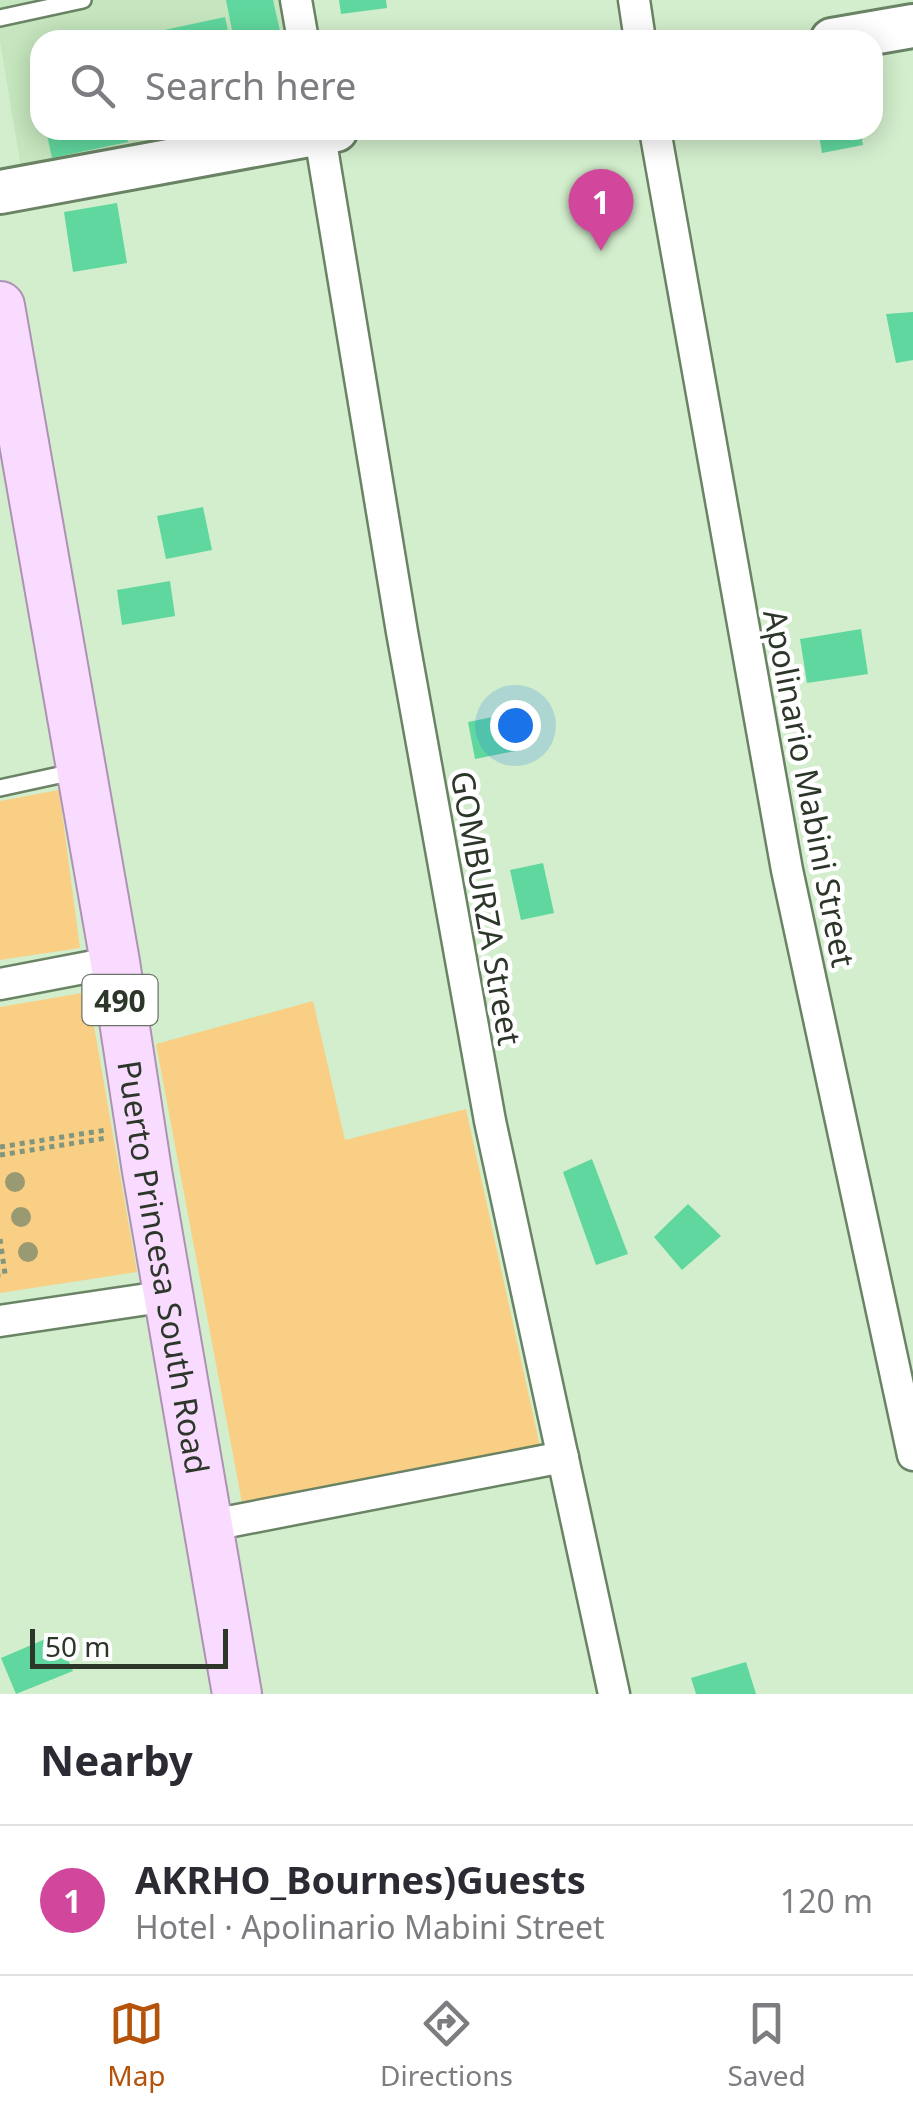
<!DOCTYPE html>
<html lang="en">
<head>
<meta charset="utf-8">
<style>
	:root { --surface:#fff; --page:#f2f2f3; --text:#2b2b33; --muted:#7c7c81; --line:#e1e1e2; --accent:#b45309 }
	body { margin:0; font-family:"Noto Sans",sans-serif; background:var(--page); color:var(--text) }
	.scale { position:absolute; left:30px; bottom:25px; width:198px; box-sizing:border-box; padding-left:10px; border:5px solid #2c372a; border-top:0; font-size:28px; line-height:35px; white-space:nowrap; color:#2c372a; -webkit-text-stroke:8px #fff; paint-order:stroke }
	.you { position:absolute; left:515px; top:725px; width:35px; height:35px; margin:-25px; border:8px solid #fff; border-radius:50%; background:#1a73e8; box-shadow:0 0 0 15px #1a73e833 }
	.badge { display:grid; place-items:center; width:65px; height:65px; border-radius:50%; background:var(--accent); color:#fff; font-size:32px; font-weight:700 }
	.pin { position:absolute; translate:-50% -82px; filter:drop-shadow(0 2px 5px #0008) }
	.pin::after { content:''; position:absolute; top:52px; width:35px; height:30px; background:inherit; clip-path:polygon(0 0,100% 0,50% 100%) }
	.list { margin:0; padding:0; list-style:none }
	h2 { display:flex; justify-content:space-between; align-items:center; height:130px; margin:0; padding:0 40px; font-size:42px }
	h2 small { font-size:32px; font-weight:400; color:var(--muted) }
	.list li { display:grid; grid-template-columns:65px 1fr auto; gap:30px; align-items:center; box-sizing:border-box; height:150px; padding:0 40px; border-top:2px solid var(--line) }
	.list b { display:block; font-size:38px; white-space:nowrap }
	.list p { margin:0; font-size:32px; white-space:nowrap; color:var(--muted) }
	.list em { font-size:32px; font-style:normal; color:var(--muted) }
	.icon { flex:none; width:55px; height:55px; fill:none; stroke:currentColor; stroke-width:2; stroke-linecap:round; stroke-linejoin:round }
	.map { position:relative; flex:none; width:913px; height:1694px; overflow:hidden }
	.search { position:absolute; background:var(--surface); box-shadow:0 5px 25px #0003; left:30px; right:30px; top:30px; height:110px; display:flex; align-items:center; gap:25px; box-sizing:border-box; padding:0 35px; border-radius:30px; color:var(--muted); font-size:38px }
	.sheet { height:280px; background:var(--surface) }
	nav { display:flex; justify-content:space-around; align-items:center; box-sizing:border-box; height:140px; border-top:2px solid var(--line); background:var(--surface); font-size:28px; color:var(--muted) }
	nav a { display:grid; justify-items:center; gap:5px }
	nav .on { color:var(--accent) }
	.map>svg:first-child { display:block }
	.built { fill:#c5e6be }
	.green { fill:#f9cf86 }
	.building { fill:#60d79e }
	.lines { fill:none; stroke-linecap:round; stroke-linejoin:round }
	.lane-casing { stroke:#6a8364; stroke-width:20 }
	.street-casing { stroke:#6a8364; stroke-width:35 }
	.secondary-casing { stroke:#6a8364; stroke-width:48 }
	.primary-casing { stroke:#ad92b4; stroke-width:52 }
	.path { stroke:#82967e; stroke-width:5; stroke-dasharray:5 5; stroke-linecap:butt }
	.lane { stroke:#fff; stroke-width:15 }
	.street { stroke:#fff; stroke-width:30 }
	.secondary { stroke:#fff; stroke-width:42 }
	.primary { stroke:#f8dbfe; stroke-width:48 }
	.tree { fill:#999972 }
	.labels { text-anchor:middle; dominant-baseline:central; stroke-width:9; stroke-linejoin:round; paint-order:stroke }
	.shield { fill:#fff; stroke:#6b736a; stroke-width:2.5 }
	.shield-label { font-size:30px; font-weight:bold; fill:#2c372a }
	.street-label { font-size:32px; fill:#2c372a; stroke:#fff }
</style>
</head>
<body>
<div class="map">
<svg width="913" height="1694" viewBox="0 0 913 1694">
	<rect width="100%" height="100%" fill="#d2eecc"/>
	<polygon class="built" points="0,0 286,0 293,40 40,40 40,130 195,130 21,167 0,41"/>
	<g class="green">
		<polygon points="59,790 80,948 0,960 0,801"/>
		<polygon points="88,992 137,1272 0,1293 0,1007"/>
		<polygon points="313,1001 345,1140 466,1109 541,1451 243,1508 156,1044"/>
	</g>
	<g class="building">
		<polygon points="226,0 273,0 282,40 234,40"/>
		<polygon points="339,0 386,0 387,8 341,14"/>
		<polygon points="225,17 230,40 127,40 127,38"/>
		<polygon points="46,130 126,130 128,142 52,158"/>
		<polygon points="818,130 860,130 863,145 822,153"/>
		<polygon points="117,203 127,263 73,272 64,212"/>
		<polygon points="913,312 913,360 896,363 886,314"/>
		<polygon points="203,507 212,550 166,559 157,516"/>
		<polygon points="170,581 175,616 122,625 117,590"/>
		<polygon points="861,629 868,674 807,683 800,639"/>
		<polygon points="513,713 520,750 475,759 468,722"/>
		<polygon points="543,863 554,913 521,920 510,870"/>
		<polygon points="592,1159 628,1254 596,1265 563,1172"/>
		<polygon points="688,1204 721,1236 682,1270 654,1237"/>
		<polygon points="57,1634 73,1671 16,1694 1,1658"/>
		<polygon points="746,1662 756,1694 696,1694 691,1678"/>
	</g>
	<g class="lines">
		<defs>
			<g id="lane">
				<polyline points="0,18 83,0"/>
				<polyline points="0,788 78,771"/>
			</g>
			<g id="street">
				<polyline points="296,0 303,40"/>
				<polyline points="634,0 640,40"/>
				<polyline points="319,130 402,632 490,1121 614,1694"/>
				<polyline points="655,130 787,870 913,1455"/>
				<polyline points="0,984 115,962"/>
				<polyline points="0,1321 168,1296"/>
				<polyline points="207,1526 563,1457"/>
			</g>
			<g id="secondary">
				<polyline points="832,40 913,26"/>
				<polyline points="0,192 336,130"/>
			</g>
			<g id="primary">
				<path id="s1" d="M0 306 115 962 147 1171 237 1694"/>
			</g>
		</defs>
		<use href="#lane" class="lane-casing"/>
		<use href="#street" class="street-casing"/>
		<use href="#secondary" class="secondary-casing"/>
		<use href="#primary" class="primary-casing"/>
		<g class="path">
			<polyline points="0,1147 106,1130"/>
			<polyline points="0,1155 106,1138"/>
			<polyline points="0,1239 5,1274 0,1275"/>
		</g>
		<use href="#lane" class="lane"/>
		<use href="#street" class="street"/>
		<use href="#secondary" class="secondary"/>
		<use href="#primary" class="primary"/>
	</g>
	<g class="tree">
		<circle cx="15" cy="1182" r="10"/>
		<circle cx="21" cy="1217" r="10"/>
		<circle cx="28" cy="1252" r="10"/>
	</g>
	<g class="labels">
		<rect class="shield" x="82.5" y="975" width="75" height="50" rx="8"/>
		<g class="shield-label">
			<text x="120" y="1000">490</text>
		</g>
		<g class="street-label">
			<text transform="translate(810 788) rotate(79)">Apolinario Mabini Street</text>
			<text transform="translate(487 908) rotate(80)">GOMBURZA Street</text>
			<text stroke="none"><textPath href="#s1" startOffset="975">Puerto Princesa South Road</textPath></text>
		</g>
	</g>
</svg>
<div class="scale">50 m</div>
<div class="you"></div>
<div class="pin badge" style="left:601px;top:251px;background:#d1479c">1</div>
<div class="search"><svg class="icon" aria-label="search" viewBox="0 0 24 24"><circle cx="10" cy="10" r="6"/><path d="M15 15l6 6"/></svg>Search here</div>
</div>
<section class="sheet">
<h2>Nearby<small></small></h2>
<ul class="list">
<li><span class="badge" style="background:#d1479c">1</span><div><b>AKRHO_Bournes)Guests</b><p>Hotel · Apolinario Mabini Street</p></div><em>120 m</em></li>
</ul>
</section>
<nav>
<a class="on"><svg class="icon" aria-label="map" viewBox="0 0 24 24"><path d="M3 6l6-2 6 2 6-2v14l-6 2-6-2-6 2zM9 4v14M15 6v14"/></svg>Map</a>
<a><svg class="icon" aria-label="directions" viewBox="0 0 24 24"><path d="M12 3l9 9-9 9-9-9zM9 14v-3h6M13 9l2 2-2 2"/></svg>Directions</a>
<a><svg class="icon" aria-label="saved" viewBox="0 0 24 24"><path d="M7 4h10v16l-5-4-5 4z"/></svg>Saved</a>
</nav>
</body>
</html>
